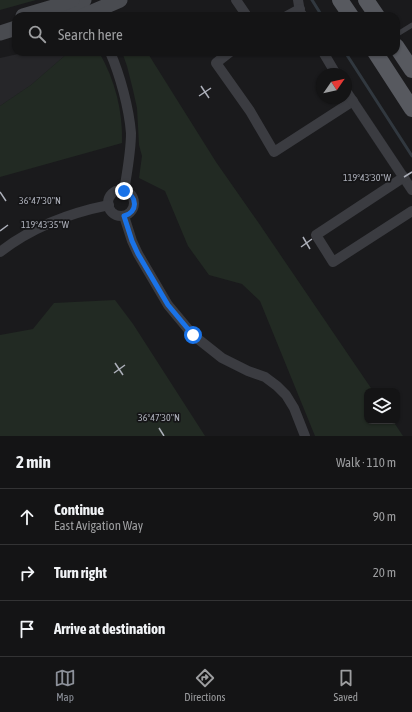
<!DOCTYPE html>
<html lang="en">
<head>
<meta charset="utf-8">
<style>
	:root { --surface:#141415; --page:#212122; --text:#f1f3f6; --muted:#9d9ea0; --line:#333334; --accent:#8c9099 }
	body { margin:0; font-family:"Asap Condensed",sans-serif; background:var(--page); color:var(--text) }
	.controls { position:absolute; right:12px; bottom:12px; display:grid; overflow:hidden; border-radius:8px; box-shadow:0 1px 3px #0004 }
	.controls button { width:36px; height:36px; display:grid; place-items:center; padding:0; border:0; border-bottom:1px solid var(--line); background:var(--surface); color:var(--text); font:20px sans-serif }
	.compass { position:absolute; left:316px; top:68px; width:36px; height:36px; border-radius:50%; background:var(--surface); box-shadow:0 1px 3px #0004; rotate:56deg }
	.stop { position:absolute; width:12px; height:12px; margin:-9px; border:3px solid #1a73e8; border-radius:50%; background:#fff }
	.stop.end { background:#1a73e8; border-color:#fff; box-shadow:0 1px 4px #0008 }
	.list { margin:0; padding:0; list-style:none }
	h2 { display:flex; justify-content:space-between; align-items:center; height:52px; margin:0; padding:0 16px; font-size:17px }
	h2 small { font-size:13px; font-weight:400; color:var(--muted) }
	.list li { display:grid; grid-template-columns:26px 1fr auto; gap:12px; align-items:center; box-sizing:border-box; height:56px; padding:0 16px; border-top:1px solid var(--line) }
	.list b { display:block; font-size:15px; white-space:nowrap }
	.list p { margin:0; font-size:13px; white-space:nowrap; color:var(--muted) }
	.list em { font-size:13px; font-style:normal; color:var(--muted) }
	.icon { flex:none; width:22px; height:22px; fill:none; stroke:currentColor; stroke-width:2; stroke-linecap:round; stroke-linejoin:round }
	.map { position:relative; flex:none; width:412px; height:436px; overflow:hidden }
	.search { position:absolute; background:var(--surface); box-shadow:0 1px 3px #0004; left:12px; right:12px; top:12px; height:44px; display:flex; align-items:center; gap:10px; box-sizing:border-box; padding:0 14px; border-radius:12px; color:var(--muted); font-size:15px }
	.sheet { height:220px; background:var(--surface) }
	nav { display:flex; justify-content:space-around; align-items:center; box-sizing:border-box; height:56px; border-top:1px solid var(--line); background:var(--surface); font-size:11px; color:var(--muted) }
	nav a { display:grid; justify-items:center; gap:2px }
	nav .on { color:var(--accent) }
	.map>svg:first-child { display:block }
	.built { fill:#262629 }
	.green { fill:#222a23 }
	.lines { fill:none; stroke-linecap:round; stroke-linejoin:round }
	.stream { stroke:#31383f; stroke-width:3 }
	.lane { stroke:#3b3c41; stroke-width:5 }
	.street { stroke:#3b3c41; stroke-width:10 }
	.secondary { stroke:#494b50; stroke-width:15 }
	.primary { stroke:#57595f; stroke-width:16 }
	.route { stroke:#1a73e8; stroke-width:5 }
	.ticks { fill:none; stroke:#adb0ba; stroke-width:1.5 }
	.ticks-label { font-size:10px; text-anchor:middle; fill:#adb0ba; stroke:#151517; stroke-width:3.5; stroke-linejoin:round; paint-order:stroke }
</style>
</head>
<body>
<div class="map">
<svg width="412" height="436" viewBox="0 0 412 436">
	<rect width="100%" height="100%" fill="#1a1a1c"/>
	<polygon class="built" points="27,52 69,52 31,85 0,106 0,58"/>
	<g class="green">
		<polygon points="0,0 36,0 0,10"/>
		<path d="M69 52H99C115 80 123 111 122 143L0 177V106L31 85Z"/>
		<polygon points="122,52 147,52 216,162 258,222 373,391 367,391 367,421 393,421 403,436 315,436 260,301 242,284 209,275 188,246 165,191 139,178 142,156 139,145 137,108 133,90 127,66"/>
		<polygon points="115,300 133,324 205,436 0,436 0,335 33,329 54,303"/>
	</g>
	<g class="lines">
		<g class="stream">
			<polyline points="312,0 322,16"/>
			<polyline points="345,52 412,156"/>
		</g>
		<polyline class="lane" points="396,35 412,25"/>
		<g class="street">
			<polyline points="236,0 247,16"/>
			<polyline points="298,0 300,12 303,16"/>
			<polyline points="287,16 300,9"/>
			<path d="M110 52C120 75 129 108 131 133 131 152 127 172 124 191"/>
			<polyline points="230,52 216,63 250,111 274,152 353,101"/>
			<polyline points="323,52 336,74"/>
			<polyline points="346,91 412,190"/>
			<polyline points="404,177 316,235 333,262 412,211"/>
			<circle cx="121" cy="203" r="13"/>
			<polyline points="124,216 132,241 138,254 168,305 193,335 222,358 248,371 265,377 277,386 286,395 294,408 305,436"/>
			<path d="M0 252C32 227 69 213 109 205"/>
		</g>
		<g class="secondary">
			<polyline points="62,14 81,5 84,0"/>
			<polyline points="23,16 53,7 72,0"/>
			<polyline points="83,16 120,0"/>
			<polyline points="0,33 16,28"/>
		</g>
		<g class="primary">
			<polyline points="340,0 351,16"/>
			<polyline points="366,0 377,16"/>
			<polyline points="396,46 412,70"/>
			<polyline points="375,52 412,109"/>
		</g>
	</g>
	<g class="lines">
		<path class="route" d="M124 191C138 196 138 212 124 216L132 241 138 254 168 305 193 335"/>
	</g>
	<path class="ticks" d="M201 86 209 98M199 96 211 88M404 177 412 172M0 192 6 201M0 231 8 225M303 237 310 249M301 247 312 239M115 363 123 375M114 373 125 365M159 428 164 436"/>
	<g class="ticks-label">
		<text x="367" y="181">119°43'30"W</text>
		<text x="40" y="204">36°47'30"N</text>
		<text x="45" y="228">119°43'35"W</text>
		<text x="159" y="421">36°47'30"N</text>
	</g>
</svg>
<div class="controls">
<button><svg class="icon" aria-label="layers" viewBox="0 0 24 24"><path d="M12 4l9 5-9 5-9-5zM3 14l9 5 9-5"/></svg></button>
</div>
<svg class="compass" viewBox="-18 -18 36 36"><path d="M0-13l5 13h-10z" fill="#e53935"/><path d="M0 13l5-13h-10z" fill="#9d9ea0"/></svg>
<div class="stop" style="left:193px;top:335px"></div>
<div class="stop end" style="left:124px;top:191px"></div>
<div class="search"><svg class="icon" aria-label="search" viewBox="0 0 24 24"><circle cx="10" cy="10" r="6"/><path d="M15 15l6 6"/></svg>Search here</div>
</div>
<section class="sheet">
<h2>2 min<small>Walk · 110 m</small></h2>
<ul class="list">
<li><svg class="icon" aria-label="ahead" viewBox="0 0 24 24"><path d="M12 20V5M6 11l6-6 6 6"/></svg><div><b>Continue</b><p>East Avigation Way</p></div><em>90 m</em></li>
<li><svg class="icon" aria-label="right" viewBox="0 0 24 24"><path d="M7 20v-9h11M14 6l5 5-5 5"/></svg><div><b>Turn right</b></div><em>20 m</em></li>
<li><svg class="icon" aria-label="arrive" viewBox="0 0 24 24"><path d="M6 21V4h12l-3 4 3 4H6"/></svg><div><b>Arrive at destination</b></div></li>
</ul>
</section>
<nav>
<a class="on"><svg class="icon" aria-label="map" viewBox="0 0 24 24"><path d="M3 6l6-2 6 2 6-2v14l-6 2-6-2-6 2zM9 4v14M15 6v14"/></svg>Map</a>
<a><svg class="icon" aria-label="directions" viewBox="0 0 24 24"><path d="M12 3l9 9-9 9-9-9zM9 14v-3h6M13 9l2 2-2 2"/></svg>Directions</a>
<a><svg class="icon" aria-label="saved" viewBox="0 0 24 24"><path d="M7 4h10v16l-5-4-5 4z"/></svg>Saved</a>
</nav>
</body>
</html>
